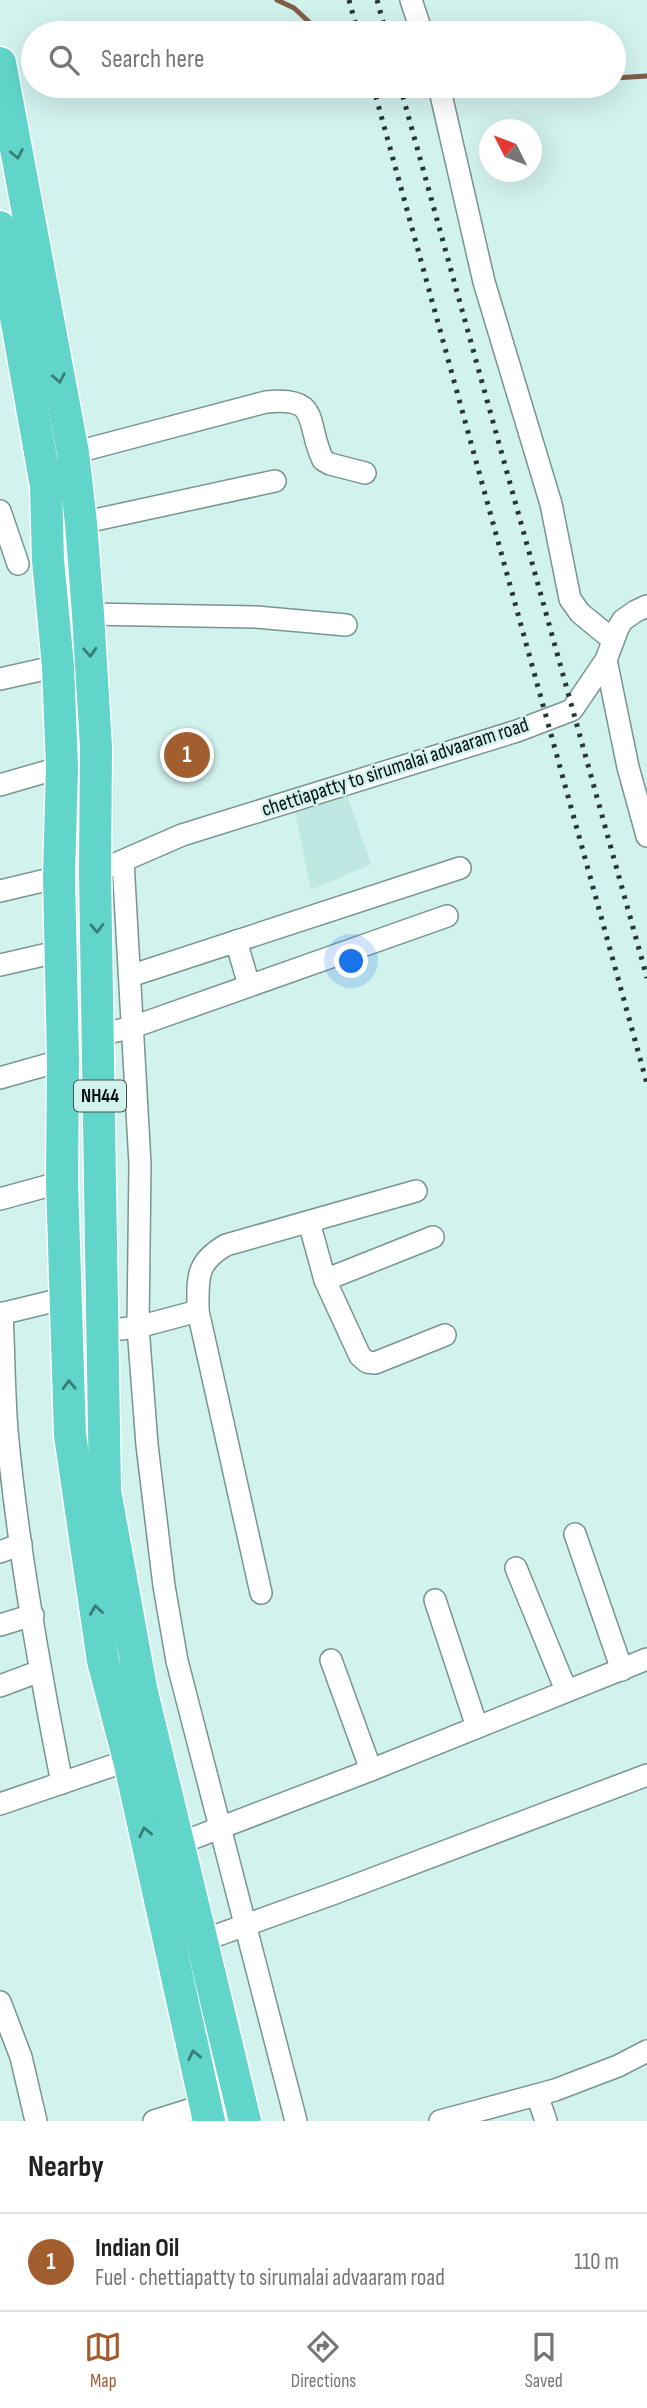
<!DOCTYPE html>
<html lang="en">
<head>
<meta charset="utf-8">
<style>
	:root { --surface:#fff; --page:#f2f2f2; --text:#222; --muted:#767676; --line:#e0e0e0; --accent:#a35e30 }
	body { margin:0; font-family:"Sofia Sans Condensed",sans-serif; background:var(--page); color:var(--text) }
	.compass { position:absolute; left:479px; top:119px; width:63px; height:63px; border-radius:50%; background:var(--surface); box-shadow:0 7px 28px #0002; rotate:312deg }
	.you { position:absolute; left:352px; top:962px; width:24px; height:24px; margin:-18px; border:5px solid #fff; border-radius:50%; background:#1a73e8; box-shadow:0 0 0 10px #1a73e833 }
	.badge { display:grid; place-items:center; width:46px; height:46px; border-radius:50%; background:var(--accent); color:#fff; font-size:23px; font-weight:700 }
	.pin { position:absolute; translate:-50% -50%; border:4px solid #fff; box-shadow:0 2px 7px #0006 }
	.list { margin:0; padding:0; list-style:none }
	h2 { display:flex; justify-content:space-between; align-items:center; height:91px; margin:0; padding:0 28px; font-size:30px }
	h2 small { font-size:23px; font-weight:400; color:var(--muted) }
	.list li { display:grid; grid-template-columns:46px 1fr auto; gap:21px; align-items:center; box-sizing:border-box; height:98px; padding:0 28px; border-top:2px solid var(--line) }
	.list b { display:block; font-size:26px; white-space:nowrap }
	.list p { margin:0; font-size:23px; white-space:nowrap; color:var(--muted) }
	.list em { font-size:23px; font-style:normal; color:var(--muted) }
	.icon { flex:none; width:38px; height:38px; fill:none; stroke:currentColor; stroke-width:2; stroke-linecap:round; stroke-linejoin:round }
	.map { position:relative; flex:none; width:647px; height:2121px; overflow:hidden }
	.search { position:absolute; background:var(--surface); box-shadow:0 7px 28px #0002; left:21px; right:21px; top:21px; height:77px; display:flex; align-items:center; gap:18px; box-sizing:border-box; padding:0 24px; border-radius:38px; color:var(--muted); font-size:26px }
	.sheet { height:189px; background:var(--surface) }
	nav { display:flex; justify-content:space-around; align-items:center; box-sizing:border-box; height:98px; border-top:2px solid var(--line); background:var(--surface); font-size:19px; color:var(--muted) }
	nav a { display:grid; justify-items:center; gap:4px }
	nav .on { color:var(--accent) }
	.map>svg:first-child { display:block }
	.built { fill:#bfe8e2 }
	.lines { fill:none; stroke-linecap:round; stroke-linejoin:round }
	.stream { stroke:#805d46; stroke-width:5 }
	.minor-casing { stroke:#789591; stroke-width:24 }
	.highway-casing { stroke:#fff; stroke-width:35 }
	.minor { stroke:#fff; stroke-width:21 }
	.highway { stroke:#61d5ca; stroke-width:32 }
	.rail { stroke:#283735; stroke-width:5; stroke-dasharray:3.5 7; stroke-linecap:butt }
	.oneway { stroke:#387c76 }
	.labels { text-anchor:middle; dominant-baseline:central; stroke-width:5; stroke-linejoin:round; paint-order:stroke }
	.shield { fill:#d2f2ee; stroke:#425452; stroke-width:2 }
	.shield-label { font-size:19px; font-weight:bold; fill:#05100f }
	.street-label { font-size:21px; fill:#05100f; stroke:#d2f2ee }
</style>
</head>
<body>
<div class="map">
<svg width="647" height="2121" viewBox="0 0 647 2121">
	<rect width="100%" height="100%" fill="#d2f2ee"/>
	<polygon class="built" points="345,790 371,864 311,890 294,807"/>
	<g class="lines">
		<g class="stream">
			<polyline points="277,0 294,8 321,33"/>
			<polyline points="614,78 647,76"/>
		</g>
		<defs>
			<g id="minor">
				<polyline points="411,0 422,33"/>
				<polyline points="439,86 484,282 551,504 570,599 580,613 613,640"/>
				<path d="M73 453 266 402C322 396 305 423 323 460L330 464 365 473"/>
				<polyline points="0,511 18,564"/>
				<polyline points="81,523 275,481"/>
				<polyline points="88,614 256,617 346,625"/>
				<polyline points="606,660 628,767 647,836"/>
				<polyline points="0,679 58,666"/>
				<polyline points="0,785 62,767"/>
				<polyline points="123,861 140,1164 138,1327 147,1445 164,1586 177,1661 296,2121"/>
				<polyline points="113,865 182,835 517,731 572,710 606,660 618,628 623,620 636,611 647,606"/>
				<polyline points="0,891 59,877"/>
				<polyline points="236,941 249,985"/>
				<polyline points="0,965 61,951"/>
				<polyline points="130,976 460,868"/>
				<polyline points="99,1035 133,1027 447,916"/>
				<polyline points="0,1078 63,1060"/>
				<polyline points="0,1199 62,1182"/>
				<polyline points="309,1222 325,1280 360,1356 367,1362 375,1363 445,1335"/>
				<polyline points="325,1280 433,1237"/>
				<polyline points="198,1311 261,1593"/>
				<path d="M2 1313C4 1352 4 1392 7 1431 18 1549 39 1667 62 1783"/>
				<polyline points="0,1314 66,1298"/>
				<path d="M103 1331 138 1327 198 1311C198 1278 195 1263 226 1245L416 1191"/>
				<polyline points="575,1534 622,1670"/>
				<polyline points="0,1552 21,1544"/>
				<polyline points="516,1568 566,1690"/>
				<polyline points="435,1600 477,1727"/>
				<polyline points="0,1625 33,1615"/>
				<polyline points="331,1660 371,1770"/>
				<polyline points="0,1686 40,1671"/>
				<polyline points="0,1804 129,1760"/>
				<polyline points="178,1844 371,1770 647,1659"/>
				<polyline points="201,1941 335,1893 647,1775"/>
				<polyline points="0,2002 21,2057 36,2121"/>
				<polyline points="537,2095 546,2121"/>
				<polyline points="154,2121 205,2105"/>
				<polyline points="440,2121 555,2090 618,2066 647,2051"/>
			</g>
			<g id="highway">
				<polyline points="0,63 73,453 81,523 88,614 96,747 95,873 105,1491 141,1688 245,2121"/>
				<polyline points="0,227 46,486 48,560 58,666 62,767 59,877 63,1060 62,1182 70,1435 103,1661 129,1760 209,2121"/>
			</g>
		</defs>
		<use href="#minor" class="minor-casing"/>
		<use href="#highway" class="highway-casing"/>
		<use href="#minor" class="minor"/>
		<use href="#highway" class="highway"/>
		<g class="rail">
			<polyline points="349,0 358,33"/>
			<polyline points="377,0 386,33"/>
			<polyline points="373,86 647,1084"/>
			<polyline points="400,86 647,978"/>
		</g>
	</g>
	<defs><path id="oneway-chevron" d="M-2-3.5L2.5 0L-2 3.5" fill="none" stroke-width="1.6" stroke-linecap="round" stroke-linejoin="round" transform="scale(1.75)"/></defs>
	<g class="oneway">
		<use href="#oneway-chevron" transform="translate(17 154) rotate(79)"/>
		<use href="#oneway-chevron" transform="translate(59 378) rotate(79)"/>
		<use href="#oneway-chevron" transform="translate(90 652) rotate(87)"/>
		<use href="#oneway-chevron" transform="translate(97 928) rotate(88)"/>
		<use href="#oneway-chevron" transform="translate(69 1385) rotate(-92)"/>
		<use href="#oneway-chevron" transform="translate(96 1610) rotate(-98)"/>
		<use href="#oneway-chevron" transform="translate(145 1832) rotate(-102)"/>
		<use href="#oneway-chevron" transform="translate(194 2055) rotate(-102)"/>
	</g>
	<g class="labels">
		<rect class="shield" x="74" y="1080.5" width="52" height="31" rx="5"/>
		<g class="shield-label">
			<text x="100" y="1096">NH44</text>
		</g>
		<g class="street-label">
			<text transform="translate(395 767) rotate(-18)">chettiapatty to sirumalai advaaram road</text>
		</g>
	</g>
</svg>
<svg class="compass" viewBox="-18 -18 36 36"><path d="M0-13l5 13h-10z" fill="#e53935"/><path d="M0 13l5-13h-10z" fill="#767676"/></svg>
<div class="you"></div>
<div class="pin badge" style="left:187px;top:755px">1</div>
<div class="search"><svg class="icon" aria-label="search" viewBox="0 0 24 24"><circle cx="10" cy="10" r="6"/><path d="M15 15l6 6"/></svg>Search here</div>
</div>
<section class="sheet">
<h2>Nearby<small></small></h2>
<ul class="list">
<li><span class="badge">1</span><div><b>Indian Oil</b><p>Fuel · chettiapatty to sirumalai advaaram road</p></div><em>110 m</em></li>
</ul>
</section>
<nav>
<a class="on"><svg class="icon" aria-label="map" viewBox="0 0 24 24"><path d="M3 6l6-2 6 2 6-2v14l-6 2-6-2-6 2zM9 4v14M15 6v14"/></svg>Map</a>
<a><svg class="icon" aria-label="directions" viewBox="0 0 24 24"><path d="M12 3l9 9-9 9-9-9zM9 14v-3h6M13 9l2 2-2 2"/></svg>Directions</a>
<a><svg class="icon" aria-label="saved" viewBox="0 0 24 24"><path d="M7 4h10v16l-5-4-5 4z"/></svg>Saved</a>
</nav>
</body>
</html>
